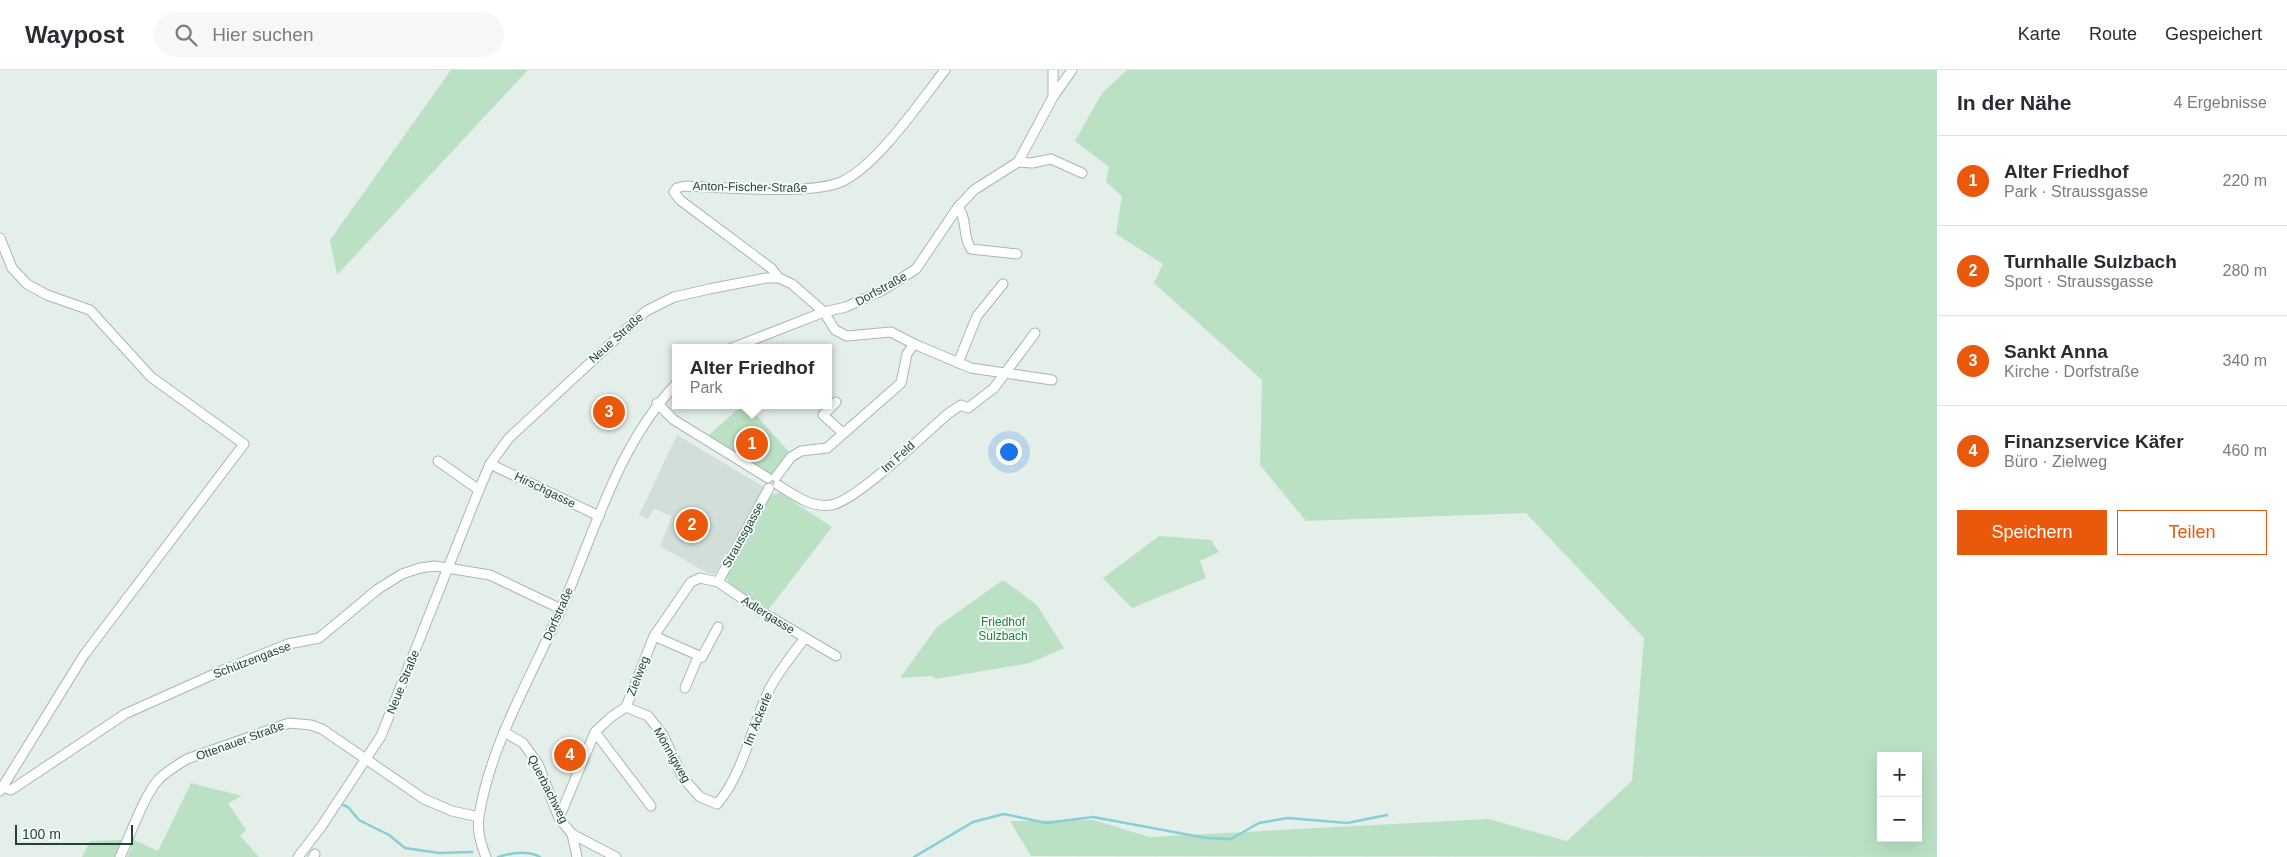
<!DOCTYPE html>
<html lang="de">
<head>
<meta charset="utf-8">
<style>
	:root { --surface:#fff; --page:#f7f7f7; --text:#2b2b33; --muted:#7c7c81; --line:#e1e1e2; --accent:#ea580c }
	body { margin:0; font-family:Helvetica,sans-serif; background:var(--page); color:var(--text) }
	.controls { position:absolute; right:15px; bottom:15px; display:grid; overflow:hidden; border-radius:0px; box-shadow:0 5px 20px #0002 }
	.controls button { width:45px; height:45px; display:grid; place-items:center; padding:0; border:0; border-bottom:1px solid var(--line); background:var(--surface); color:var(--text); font:25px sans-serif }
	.scale { position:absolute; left:15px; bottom:12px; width:118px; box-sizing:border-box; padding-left:5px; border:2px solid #214339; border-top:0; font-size:14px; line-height:18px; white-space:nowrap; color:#214339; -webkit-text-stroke:4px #f5fbf8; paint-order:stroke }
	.you { position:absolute; left:1008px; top:381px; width:18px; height:18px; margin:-12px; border:4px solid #fff; border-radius:50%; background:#1a73e8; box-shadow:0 0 0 8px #1a73e833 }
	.badge { display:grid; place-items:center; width:32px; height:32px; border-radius:50%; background:var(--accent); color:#fff; font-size:16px; font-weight:700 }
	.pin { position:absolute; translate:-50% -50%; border:2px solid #fff; box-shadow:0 1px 5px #0006 }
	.popup { position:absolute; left:672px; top:274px; width:160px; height:65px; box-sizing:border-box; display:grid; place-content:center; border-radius:0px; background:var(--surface); filter:drop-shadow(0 1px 4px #0005); font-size:16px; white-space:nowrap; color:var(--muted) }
	.popup b { font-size:19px; color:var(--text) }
	.popup::after { content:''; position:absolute; left:50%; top:100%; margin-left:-10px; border:10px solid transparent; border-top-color:var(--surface) }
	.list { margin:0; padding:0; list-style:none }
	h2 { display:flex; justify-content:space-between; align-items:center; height:65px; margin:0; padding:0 20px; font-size:21px }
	h2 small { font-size:16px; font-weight:400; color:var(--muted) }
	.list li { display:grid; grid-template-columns:32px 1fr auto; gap:15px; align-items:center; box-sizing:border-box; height:90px; padding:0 20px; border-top:1px solid var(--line) }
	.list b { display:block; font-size:19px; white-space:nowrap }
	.list p { margin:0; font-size:16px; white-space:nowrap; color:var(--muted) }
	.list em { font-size:16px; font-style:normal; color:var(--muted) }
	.actions { display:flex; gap:10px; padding:15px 20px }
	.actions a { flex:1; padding:11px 0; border:1px solid var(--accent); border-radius:0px; text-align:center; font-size:18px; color:var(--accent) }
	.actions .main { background:var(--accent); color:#fff }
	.icon { flex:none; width:28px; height:28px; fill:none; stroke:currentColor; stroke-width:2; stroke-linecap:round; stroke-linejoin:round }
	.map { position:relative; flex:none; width:1937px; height:787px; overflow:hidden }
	header { display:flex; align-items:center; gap:30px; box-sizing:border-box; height:70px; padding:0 25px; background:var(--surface); border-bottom:1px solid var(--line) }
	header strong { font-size:24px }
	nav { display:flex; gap:28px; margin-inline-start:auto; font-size:18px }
	.search { width:350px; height:45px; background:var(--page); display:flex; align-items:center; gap:12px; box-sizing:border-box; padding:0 18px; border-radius:28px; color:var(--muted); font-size:19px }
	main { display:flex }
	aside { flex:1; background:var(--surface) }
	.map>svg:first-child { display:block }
	.built { fill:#d2dfd9 }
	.green { fill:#bbe1c4; fill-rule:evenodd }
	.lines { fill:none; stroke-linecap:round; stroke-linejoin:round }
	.stream { stroke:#88ced8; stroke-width:2.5 }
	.minor-casing { stroke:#a6b8b1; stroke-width:11 }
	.minor { stroke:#fff; stroke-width:9 }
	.labels { text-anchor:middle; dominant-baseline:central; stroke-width:4; stroke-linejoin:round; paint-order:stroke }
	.street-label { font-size:12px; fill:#214339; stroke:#f5fbf8 }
	.park-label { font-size:12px; fill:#287d46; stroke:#f5fbf8 }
</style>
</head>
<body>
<header>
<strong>Waypost</strong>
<div class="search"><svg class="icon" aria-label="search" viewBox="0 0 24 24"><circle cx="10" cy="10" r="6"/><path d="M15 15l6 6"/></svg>Hier suchen</div>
<nav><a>Karte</a><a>Route</a><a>Gespeichert</a></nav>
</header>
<main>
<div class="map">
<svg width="1937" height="787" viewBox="0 0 1937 787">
	<rect width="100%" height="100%" fill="#e4efea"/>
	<polygon class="built" points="677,365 762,416 765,421 715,504 707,503 660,476 672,446 654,439 648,449 639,445"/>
	<g class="green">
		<polygon points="451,0 528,0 337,205 330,170"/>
		<path d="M1127 0H1937V787L1031 786 1010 751 1093 750 1150 767 1488 749 1567 771 1632 711 1644 568 1526 443 1306 451 1260 395 1262 310 1154 213 1163 194 1116 164 1122 126 1106 112 1109 97 1075 71 1102 23ZM1881 686H1918V768H1881Z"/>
		<polygon points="742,335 747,335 790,383 774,403 768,404 709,365"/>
		<polygon points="780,423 832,457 769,539 730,515 725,505 772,424"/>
		<polygon points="1159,466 1211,470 1219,482 1200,491 1206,508 1132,538 1103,508"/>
		<polygon points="1003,510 1037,535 1064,578 1030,593 936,609 932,606 900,608 937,557"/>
		<polygon points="191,713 242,726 228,733 246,760 240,766 259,787 127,787 132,777 128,776 132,769 158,781"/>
		<polygon points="123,770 115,787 82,787 90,771"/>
	</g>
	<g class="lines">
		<g class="stream">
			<polyline points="343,735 348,737 359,750 389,765 405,778 439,783 472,782"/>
			<path d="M498 787C511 783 528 780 540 787"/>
			<polyline points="914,787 973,752 1004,744 1046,753 1093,747 1206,768 1231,769 1259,753 1288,748 1347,753 1387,745"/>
		</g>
		<defs>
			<g id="minor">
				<polyline points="1053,0 1053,27"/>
				<polyline points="1018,92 1032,93 1051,89 1082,103"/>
				<path d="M958 137C968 150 962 166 971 179L1017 184"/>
				<polyline points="0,168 12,198 27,214 47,225 90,240 151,307 244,374 84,585 0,721"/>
				<path d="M779 208 771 198 680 130 674 122 677 118 685 116C721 117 813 126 843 111 878 94 920 32 945 0"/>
				<polyline points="732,278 824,242 846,237 883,220 916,199 958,137 974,120 1018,92 1053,27 1072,0"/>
				<polyline points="958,293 977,246 1003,214"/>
				<polyline points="836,332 823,345 843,363"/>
				<polyline points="657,333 674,350 768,408"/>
				<polyline points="438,391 479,420"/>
				<polyline points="490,394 599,446"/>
				<polyline points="776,407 791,387 801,381 827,378 901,313 907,284 914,274"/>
				<path d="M778 415C794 425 811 438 831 435 857 431 925 363 949 343L961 335 968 338 994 318 1035 263"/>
				<polyline points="718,512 769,418"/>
				<polyline points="654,566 702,587"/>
				<polyline points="685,618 697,589 702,587 718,557"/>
				<path d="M626 637 648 646 663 665 683 708 700 727 717 734C742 706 752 657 768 622 777 603 792 585 805 568"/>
				<polyline points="504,662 523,673 538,694 559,748 572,764 577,787"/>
				<polyline points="595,662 651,736"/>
				<polyline points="2,717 11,720 125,644 221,601 288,574 319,568 378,519 402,504 420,498 435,496 490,505 561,539"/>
				<polyline points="559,748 595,662 611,647 626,637 654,566 691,512 700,508 718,512 762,542 836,586"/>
				<polyline points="572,764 616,787"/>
				<path d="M120 787C130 766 144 726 158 710 166 702 177 695 187 689L289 653 311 655 322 659 424 729 452 741 479 747"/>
				<polyline points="298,787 321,757 381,666 479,420 490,394 509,368 646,241 674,227 709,219 766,208 779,208 792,214 824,242 835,260 847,266 891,262 914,274 971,298 1052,310"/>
				<polyline points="313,787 315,784"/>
				<path d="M486 787C481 775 477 759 479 746 491 672 532 606 561 539 595 462 617 376 676 314"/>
			</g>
		</defs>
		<use href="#minor" class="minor-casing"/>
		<use href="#minor" class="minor"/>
	</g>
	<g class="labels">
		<g class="street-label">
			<text transform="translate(750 117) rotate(1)">Anton-Fischer-Straße</text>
			<text transform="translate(881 219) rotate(-29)">Dorfstraße</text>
			<text transform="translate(616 268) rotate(-42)">Neue Straße</text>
			<text transform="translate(898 387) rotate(-42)">Im Feld</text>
			<text transform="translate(545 420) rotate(26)">Hirschgasse</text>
			<text transform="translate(743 465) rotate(-61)">Straussgasse</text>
			<text transform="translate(558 544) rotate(-66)">Dorfstraße</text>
			<text transform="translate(768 545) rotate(32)">Adlergasse</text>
			<text transform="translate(252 590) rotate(-21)">Schützengasse</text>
			<text transform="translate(638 606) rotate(-69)">Zielweg</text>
			<text transform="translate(403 612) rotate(-68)">Neue Straße</text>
			<text transform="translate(758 649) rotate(-68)">Im Äckerle</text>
			<text transform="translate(240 671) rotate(-20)">Ottenauer Straße</text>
			<text transform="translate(672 685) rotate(60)">Mönnigweg</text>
			<text transform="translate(548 719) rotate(63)">Querbachweg</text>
		</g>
		<g class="park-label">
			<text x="1003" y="552">Friedhof<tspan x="1003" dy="14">Sulzbach</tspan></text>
		</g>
	</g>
</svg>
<div class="controls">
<button>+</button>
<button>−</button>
</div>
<div class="scale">100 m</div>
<div class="you"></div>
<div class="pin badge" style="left:752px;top:374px">1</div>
<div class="popup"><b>Alter Friedhof</b>Park</div>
<div class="pin badge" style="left:692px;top:455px">2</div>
<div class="pin badge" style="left:609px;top:342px">3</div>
<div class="pin badge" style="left:570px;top:685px">4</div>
</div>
<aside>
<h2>In der Nähe<small>4 Ergebnisse</small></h2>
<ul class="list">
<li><span class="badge">1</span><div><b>Alter Friedhof</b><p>Park · Straussgasse</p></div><em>220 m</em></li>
<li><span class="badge">2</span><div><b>Turnhalle Sulzbach</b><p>Sport · Straussgasse</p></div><em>280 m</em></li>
<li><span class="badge">3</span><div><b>Sankt Anna</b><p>Kirche · Dorfstraße</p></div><em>340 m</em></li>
<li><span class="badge">4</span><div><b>Finanzservice Käfer</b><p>Büro · Zielweg</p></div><em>460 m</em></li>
</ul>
<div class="actions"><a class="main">Speichern</a><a>Teilen</a></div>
</aside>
</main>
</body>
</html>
